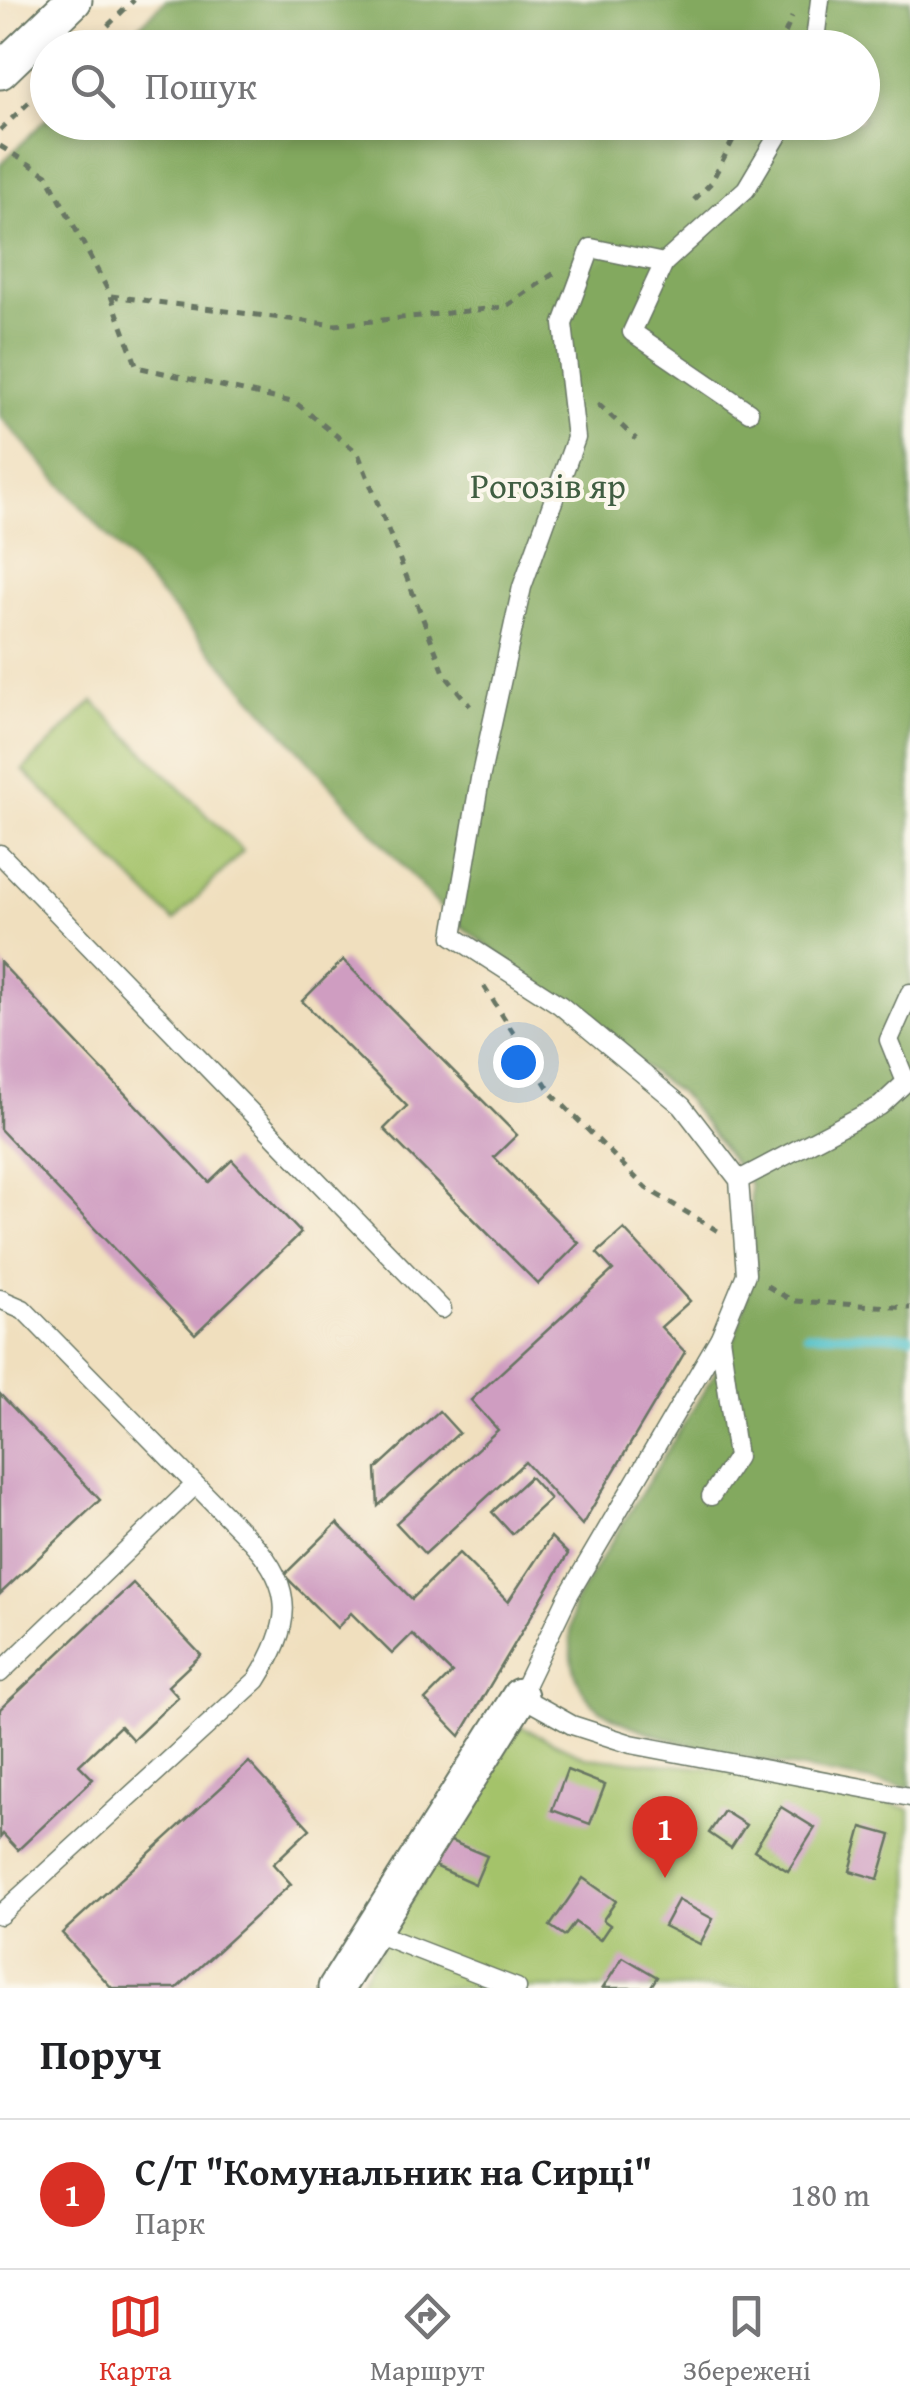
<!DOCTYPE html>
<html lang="uk">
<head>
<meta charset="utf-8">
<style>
	:root { --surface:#fff; --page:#f6f6f6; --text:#202124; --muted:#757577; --line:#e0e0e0; --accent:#d93025 }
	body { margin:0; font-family:"Gentium Book Plus",serif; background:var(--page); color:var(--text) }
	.you { position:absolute; left:518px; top:1062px; width:35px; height:35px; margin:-25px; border:8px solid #fff; border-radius:50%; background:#1a73e8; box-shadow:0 0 0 15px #1a73e833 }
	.badge { display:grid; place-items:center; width:65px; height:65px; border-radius:50%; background:var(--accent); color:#fff; font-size:32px; font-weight:700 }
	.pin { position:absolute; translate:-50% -82px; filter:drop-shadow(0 2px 5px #0008) }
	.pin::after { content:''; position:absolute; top:52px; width:35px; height:30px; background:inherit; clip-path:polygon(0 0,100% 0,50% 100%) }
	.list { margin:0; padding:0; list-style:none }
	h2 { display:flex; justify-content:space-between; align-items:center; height:130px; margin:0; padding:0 40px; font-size:42px }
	h2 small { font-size:32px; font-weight:400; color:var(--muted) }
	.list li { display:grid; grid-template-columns:65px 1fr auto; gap:30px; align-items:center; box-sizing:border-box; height:150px; padding:0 40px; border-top:2px solid var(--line) }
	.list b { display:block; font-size:38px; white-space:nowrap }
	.list p { margin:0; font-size:32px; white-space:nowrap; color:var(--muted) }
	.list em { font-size:32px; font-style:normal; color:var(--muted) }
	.icon { flex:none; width:55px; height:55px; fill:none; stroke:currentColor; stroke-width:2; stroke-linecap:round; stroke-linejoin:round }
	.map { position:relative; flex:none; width:910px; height:1988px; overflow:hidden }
	.search { position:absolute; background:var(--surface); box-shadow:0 5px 15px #0003; left:30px; right:30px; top:30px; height:110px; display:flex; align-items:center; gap:25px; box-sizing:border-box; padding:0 35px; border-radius:55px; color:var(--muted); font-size:38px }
	.sheet { height:280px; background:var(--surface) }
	nav { display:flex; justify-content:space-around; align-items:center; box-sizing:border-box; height:140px; border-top:2px solid var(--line); background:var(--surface); font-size:28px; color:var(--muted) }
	nav a { display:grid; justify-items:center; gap:5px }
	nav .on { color:var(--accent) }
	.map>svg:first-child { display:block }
	.green { fill:#a4c36a; stroke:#62804f; stroke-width:2.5 }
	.forest { fill:#83a95e; stroke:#517349; stroke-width:2.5 }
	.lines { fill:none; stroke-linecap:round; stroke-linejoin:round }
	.stream { stroke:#53c1c9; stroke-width:9 }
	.building { fill:#cf9dc1 }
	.lane-casing { stroke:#687664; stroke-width:21 }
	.street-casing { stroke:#687664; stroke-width:39 }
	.path { stroke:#687664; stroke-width:5; stroke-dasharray:8 8; stroke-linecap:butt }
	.lane { stroke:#fff; stroke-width:18 }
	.street { stroke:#fff; stroke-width:35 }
	.labels { text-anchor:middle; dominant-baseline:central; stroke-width:8; stroke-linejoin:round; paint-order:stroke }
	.park-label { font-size:35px; fill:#405e42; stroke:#fbf7ec }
</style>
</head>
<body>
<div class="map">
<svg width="910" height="1988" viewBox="0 0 910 1988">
	<rect width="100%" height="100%" fill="#fbf7ec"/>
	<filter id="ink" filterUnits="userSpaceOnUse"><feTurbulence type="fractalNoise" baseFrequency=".01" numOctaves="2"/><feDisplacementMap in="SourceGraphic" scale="20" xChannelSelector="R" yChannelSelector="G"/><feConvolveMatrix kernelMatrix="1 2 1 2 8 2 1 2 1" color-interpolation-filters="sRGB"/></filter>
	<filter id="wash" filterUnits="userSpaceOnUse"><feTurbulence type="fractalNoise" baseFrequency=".0048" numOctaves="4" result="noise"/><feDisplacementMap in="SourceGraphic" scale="40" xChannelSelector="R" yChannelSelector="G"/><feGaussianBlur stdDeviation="2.25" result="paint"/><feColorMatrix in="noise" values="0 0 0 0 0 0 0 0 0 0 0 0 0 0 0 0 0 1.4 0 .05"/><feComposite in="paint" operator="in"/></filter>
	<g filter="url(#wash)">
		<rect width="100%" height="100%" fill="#f0dfbe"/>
		<g class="green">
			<polygon points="93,701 243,851 174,921 23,770"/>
			<polygon points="520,1726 585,1757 750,1772 910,1809 910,1988 356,1988"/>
		</g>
		<path class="forest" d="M166 0H910V1788C844 1776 637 1746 595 1705 567 1679 569 1639 573 1605L732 1345 754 1274 750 1184 685 1098 447 915 0 416V165L47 118 48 122H862V48L118 47Z"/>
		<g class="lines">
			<polyline class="stream" points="807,1334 910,1336"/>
		</g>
		<g id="blocks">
			<g class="building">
				<polygon points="343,960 517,1135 494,1157 579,1243 538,1284 384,1129 407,1106 302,1001"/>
				<polygon points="0,962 209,1182 232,1160 301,1233 195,1334 0,1129"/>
				<polygon points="624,1229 690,1301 661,1327 685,1352 582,1525 525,1462 425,1554 396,1523 498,1430 471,1400 613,1270 597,1253"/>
				<polygon points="0,1394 100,1500 0,1594"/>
				<polygon points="439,1411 459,1433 378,1506 376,1469"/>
				<polygon points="530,1477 550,1499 512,1534 492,1512"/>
				<polygon points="337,1523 412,1599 459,1553 508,1602 551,1537 568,1554 460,1736 425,1700 452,1673 412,1634 392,1654 351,1613 337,1628 284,1575"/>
				<polygon points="133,1583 201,1655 168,1686 178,1697 133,1740 120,1726 79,1765 93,1779 18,1850 3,1834 0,1838 0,1709"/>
				<polygon points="249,1762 310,1829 273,1864 291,1884 177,1988 112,1988 62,1933"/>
				<polygon points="567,1770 605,1785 590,1824 552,1810"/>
				<polygon points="781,1807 815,1828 788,1871 754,1850"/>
				<polygon points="724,1811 746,1825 731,1848 709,1833"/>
				<polygon points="862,1827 891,1835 878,1879 850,1871"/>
				<polygon points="446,1839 487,1856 475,1884 435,1866"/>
				<polygon points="583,1878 616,1901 603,1920 610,1925 600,1940 575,1922 565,1936 550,1926"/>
				<polygon points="678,1900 713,1919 700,1944 664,1926"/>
				<polygon points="623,1957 657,1977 650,1988 603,1988"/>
			</g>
		</g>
	</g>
	<g filter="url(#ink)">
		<use href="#blocks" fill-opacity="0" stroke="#687664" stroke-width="2.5"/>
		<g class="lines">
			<defs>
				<g id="lane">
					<polyline points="814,48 820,0"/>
					<polyline points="664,263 591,248 563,324 576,438 522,587 480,779 453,936 560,1005 682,1106 739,1180 746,1274 720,1337 568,1596 520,1696 572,1725 631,1744 910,1797"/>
					<polyline points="749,412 632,332 664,263 746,189 786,122"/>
					<polyline points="0,854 442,1309"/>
					<polyline points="739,1180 880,1106 906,1082 889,1040 910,993"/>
					<path d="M0 1299 23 1309 252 1542C297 1590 290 1627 257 1680L0 1915"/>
					<polyline points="711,1496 737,1457 720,1337"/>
					<polyline points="0,1673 195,1485"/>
					<polyline points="370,1931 517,1988"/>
				</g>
				<g id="street">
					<polyline points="0,71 74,0"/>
					<polyline points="336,1988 520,1696"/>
				</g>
			</defs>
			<use href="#lane" class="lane-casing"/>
			<use href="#street" class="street-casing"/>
			<g class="path">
				<polyline points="85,48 134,0"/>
				<polyline points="779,48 792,17"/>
				<polyline points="0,130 48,84"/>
				<polyline points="0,146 47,175 111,296 335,325 505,307 556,272"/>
				<polyline points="694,200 711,183 742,122"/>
				<polyline points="111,296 137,367 296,403 358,453 445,675 470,706"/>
				<polyline points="598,404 636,439"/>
				<polyline points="484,986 552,1094 646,1188 718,1231"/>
				<polyline points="767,1286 793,1301 910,1308"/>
			</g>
			<use href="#lane" class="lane"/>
			<use href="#street" class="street"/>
		</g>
	</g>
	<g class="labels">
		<g class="park-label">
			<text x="548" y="485">Рогозів яр</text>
		</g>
	</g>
</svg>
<div class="you"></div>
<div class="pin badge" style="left:665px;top:1878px">1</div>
<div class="search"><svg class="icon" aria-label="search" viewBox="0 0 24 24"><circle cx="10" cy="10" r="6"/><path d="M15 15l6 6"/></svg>Пошук</div>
</div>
<section class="sheet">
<h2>Поруч<small></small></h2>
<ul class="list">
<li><span class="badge">1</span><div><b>С/Т &quot;Комунальник на Сирці&quot;</b><p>Парк</p></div><em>180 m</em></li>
</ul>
</section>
<nav>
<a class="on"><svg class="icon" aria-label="map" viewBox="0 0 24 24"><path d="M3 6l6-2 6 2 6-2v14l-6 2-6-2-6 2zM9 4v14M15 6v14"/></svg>Карта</a>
<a><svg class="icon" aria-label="directions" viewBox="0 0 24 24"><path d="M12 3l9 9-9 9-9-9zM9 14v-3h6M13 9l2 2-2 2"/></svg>Маршрут</a>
<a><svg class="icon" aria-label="saved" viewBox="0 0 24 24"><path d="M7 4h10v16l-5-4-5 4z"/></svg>Збережені</a>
</nav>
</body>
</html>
